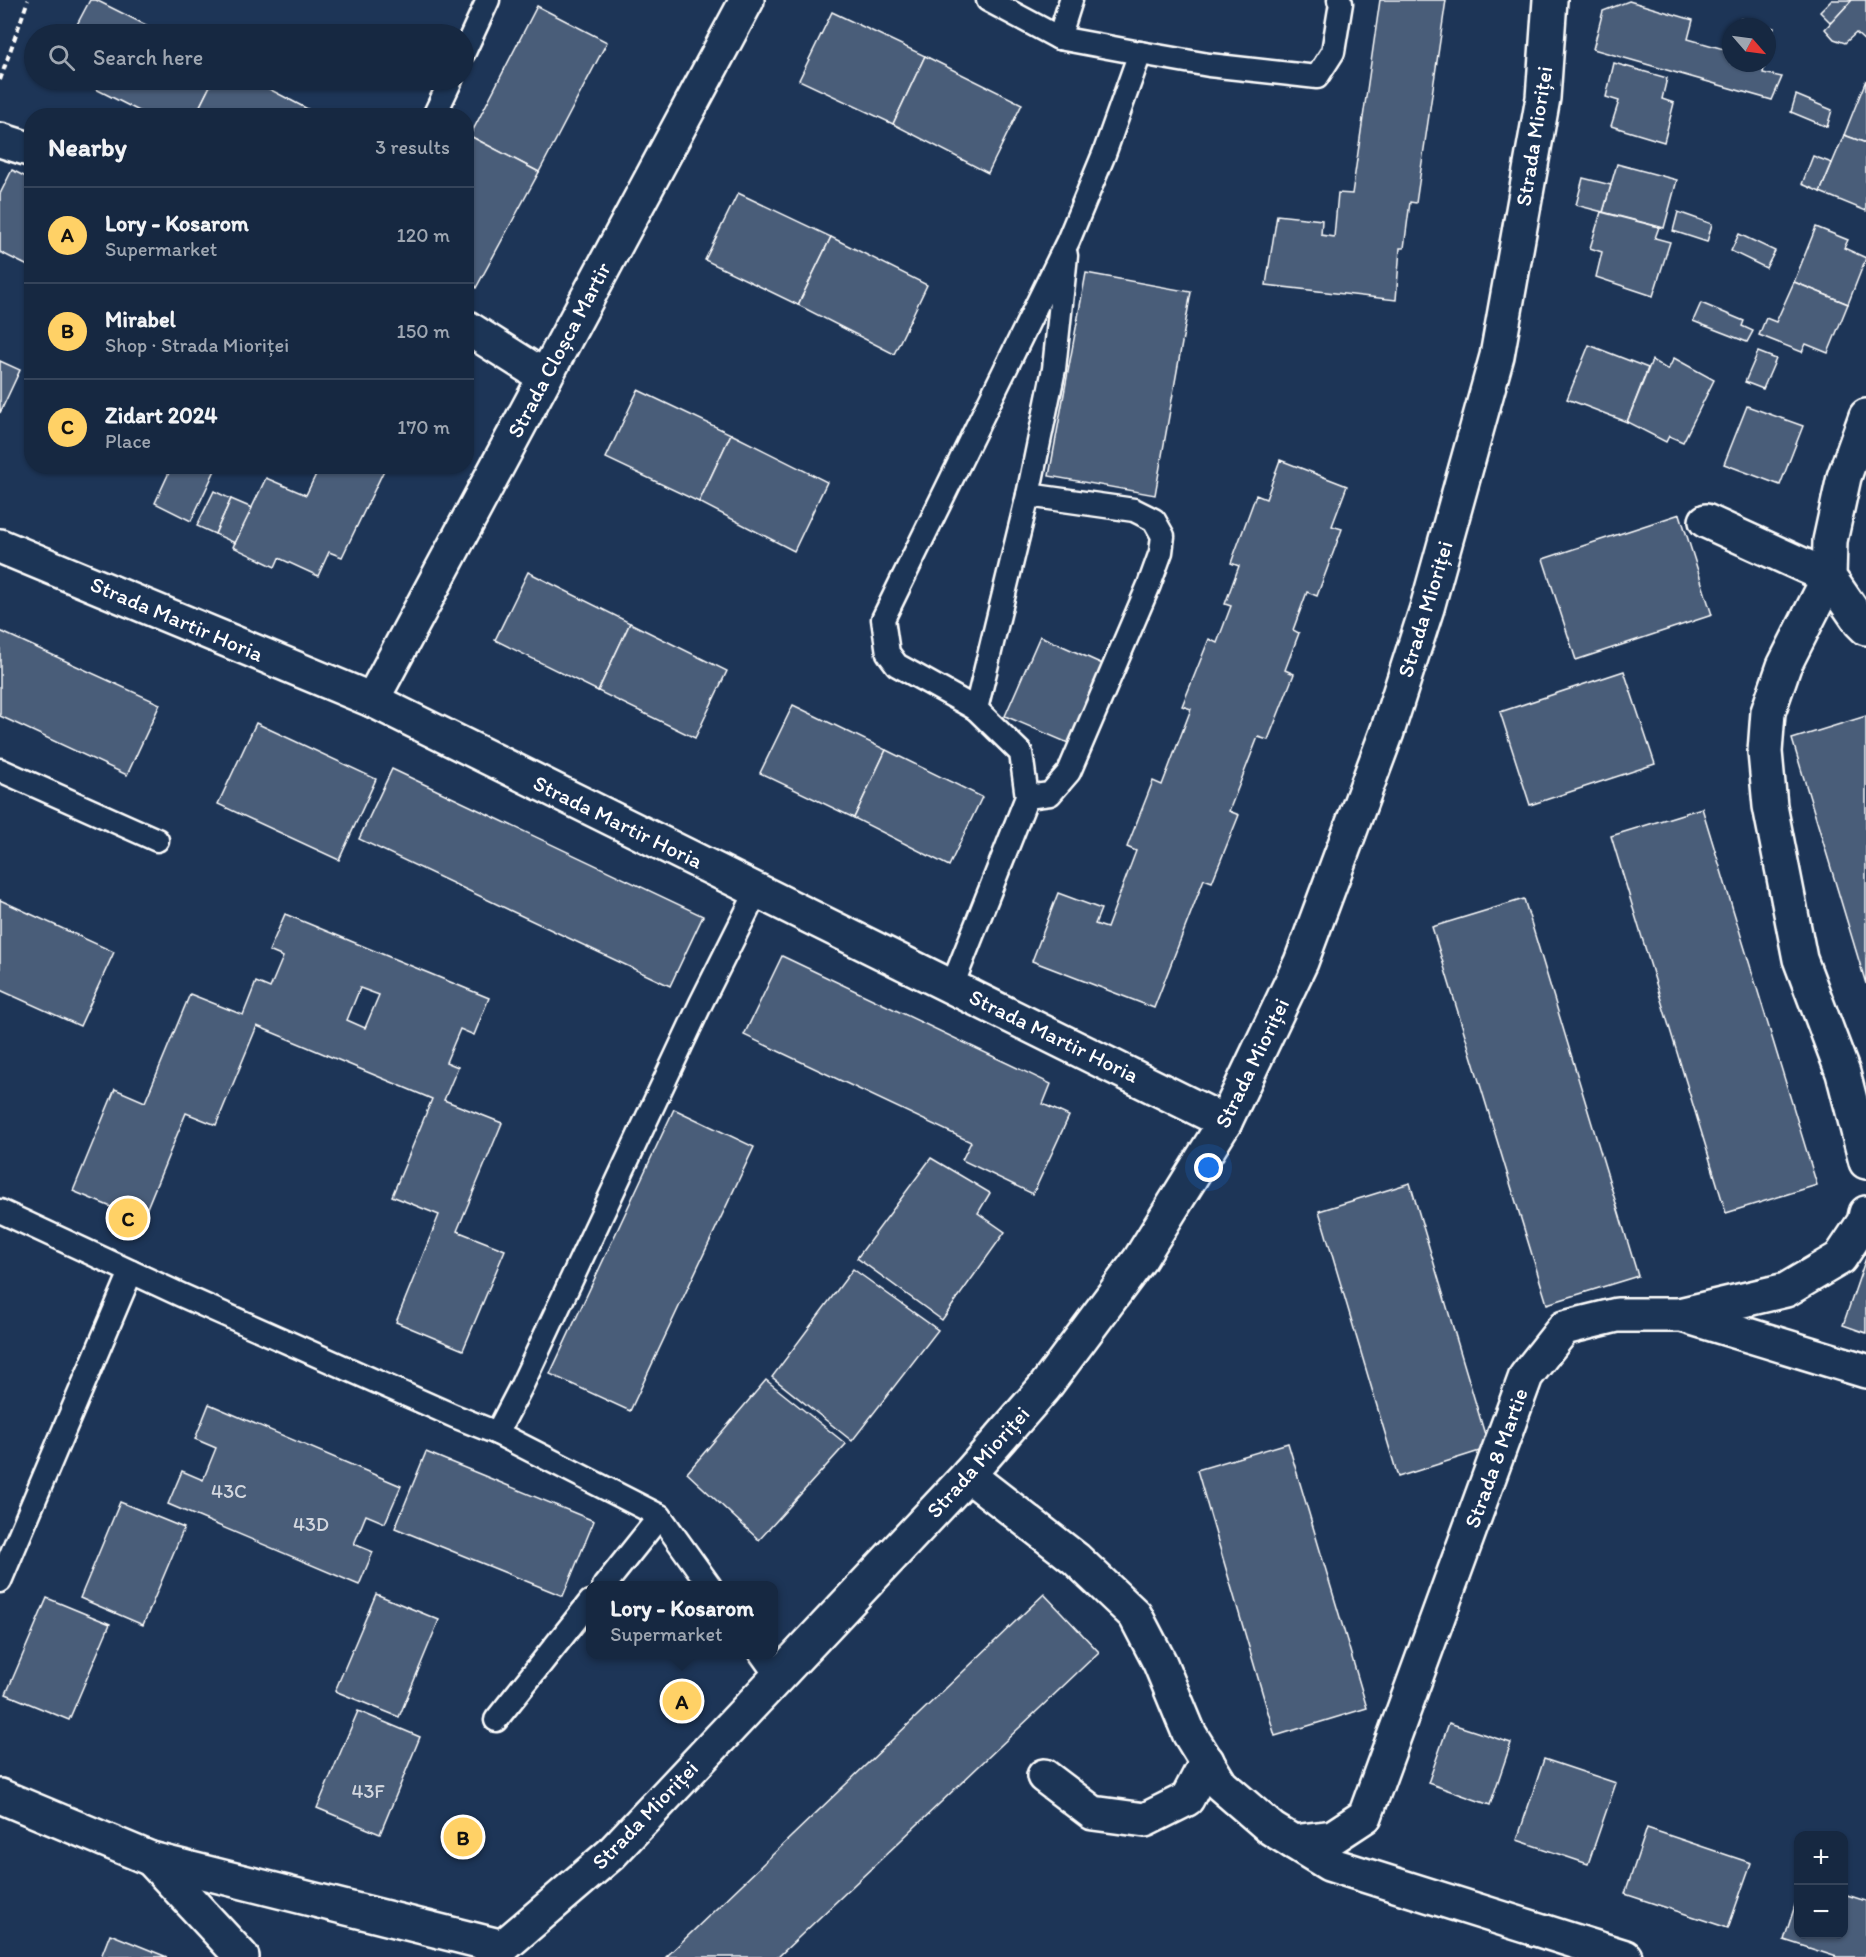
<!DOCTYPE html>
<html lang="en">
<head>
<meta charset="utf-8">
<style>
	:root { --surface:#162841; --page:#1f3048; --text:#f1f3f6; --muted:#9ea6b1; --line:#35445a; --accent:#ffd166 }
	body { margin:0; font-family:Itim,sans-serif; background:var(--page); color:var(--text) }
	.controls { position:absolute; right:18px; bottom:18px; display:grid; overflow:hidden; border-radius:12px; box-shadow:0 2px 4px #0004 }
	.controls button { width:54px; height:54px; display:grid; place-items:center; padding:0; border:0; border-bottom:2px solid var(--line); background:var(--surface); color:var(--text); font:30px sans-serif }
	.compass { position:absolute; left:1722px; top:18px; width:54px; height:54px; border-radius:50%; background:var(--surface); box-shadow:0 2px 4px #0004; rotate:118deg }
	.you { position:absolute; left:1209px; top:1168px; width:21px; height:21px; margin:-15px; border:4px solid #fff; border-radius:50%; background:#1a73e8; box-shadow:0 0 0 9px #1a73e833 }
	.badge { display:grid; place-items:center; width:39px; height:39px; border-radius:50%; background:var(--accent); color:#111; font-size:20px; font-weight:700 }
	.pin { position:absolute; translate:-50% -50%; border:3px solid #fff; box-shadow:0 2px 6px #0006 }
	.popup { position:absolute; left:586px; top:1581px; width:192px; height:78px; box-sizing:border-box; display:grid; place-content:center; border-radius:12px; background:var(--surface); filter:drop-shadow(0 2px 4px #0005); font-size:20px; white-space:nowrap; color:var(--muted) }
	.popup b { font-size:22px; color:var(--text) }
	.popup::after { content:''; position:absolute; left:50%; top:100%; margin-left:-12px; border:12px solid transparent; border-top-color:var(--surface) }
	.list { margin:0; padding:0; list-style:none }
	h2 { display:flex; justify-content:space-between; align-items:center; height:78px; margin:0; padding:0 24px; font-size:26px }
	h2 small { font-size:20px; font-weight:400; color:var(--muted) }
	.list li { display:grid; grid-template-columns:39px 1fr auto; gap:18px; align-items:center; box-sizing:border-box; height:96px; padding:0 24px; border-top:2px solid var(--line) }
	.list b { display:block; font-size:22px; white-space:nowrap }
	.list p { margin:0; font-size:20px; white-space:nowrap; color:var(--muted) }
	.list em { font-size:20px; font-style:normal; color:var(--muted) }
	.icon { flex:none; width:33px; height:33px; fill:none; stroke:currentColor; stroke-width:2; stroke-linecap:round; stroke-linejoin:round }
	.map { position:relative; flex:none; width:1866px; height:1957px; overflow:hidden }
	.search { position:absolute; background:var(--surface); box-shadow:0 2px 4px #0004; left:24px; top:24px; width:450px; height:66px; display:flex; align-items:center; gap:15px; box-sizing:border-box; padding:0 21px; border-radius:33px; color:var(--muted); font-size:22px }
	.panel { position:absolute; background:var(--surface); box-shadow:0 2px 4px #0004; left:24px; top:108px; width:450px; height:366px; border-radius:24px }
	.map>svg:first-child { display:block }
	.building { fill:#4a5d79; stroke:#fff; stroke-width:1.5; fill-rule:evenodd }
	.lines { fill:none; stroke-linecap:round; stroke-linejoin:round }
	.lane-casing { stroke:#fff; stroke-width:27 }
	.street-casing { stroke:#fff; stroke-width:38 }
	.secondary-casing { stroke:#fff; stroke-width:38 }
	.path { stroke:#fff; stroke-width:4; stroke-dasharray:6 4.5; stroke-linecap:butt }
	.lane { stroke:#1d3557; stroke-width:22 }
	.street { stroke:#1d3557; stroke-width:33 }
	.secondary { stroke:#1d3557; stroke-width:33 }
	.labels { text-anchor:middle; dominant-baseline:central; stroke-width:4.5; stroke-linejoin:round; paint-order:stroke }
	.number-label { font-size:20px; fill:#d2d6de }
	.street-label { font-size:22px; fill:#fff; stroke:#1d3557 }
</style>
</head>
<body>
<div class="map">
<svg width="1866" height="1957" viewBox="0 0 1866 1957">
	<rect width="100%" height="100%" fill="#1d3557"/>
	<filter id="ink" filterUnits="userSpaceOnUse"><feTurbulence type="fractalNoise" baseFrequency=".0167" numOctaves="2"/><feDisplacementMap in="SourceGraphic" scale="12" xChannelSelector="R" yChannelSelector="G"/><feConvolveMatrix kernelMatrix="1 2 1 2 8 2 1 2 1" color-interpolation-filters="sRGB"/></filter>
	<g filter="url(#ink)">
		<g class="building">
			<polygon points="90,0 96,0 164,34 72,34"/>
			<polygon points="1380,0 1446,0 1416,203 1410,202 1404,248 1400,248 1396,300 1266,285 1277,215 1322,220 1321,235 1334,237 1338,193 1352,194"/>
			<polygon points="1832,0 1852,0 1831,23 1820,12"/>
			<polygon points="1852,0 1866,0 1866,42 1856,33 1845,43 1834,39 1825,29"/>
			<polygon points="1629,1 1693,20 1688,39 1731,51 1731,63 1765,63 1763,73 1782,77 1772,100 1593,49 1603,11"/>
			<polygon points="537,6 607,42 539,172 470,136"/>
			<polygon points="832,12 925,56 893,124 799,80"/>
			<polygon points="1741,19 1774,28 1767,56 1767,27 1739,27"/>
			<polygon points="925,56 1022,104 988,173 893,124"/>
			<polygon points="1614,63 1667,78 1662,99 1674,103 1664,142 1611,126 1619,101 1606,97"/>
			<polygon points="78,80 213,80 195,116 149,116"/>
			<polygon points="213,80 252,80 321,116 195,116"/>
			<polygon points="1866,80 1866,143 1844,135"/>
			<polygon points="1796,95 1832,110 1827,127 1791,112"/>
			<polygon points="1844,135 1866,143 1866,211 1820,192"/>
			<polygon points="470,136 539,172 476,288 466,282 466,141"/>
			<polygon points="1813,156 1832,163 1820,192 1802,184"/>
			<polygon points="1617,164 1677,180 1664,228 1603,212"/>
			<polygon points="12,170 32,180 32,268 0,252 0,194"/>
			<polygon points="1583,178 1611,185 1603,212 1576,205"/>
			<polygon points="738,193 831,237 798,305 705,260"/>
			<polygon points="1601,212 1659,227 1655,238 1670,242 1653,296 1596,277 1602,252 1590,248"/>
			<polygon points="1678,212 1712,224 1707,242 1673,231"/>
			<polygon points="1816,227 1848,240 1844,248 1866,258 1848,304 1794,282"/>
			<polygon points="1739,234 1775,251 1766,268 1731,251"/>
			<polygon points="831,237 927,285 894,354 798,305"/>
			<polygon points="1086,273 1191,292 1155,495 1049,476"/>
			<polygon points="1794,282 1848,304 1828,353 1806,344 1802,352 1759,335 1766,318 1776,322"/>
			<polygon points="1701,303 1744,321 1742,326 1753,331 1747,342 1693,321"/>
			<polygon points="1589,345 1648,368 1627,422 1567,399"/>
			<polygon points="1758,352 1776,359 1763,389 1745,382"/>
			<polygon points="1674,358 1714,380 1683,442 1669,436 1666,442 1627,422 1652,360 1668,370"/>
			<polygon points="0,361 20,370 0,413"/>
			<polygon points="638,390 731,434 699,502 606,458"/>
			<polygon points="1747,406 1803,426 1780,485 1724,464"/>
			<polygon points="731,434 827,482 794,551 699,502"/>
			<polygon points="1280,460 1347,486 1332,526 1342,529 1317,596 1307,592 1293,630 1299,633 1285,670 1294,674 1268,740 1258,737 1229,811 1239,815 1212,882 1204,879 1154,1008 1032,961 1058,893 1101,909 1095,924 1107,928 1136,851 1127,847 1153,781 1162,785 1191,709 1182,706 1209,639 1217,643 1231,606 1225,604 1239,566 1231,563 1256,495 1266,499"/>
			<polygon points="172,466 217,466 191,521 155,503"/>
			<polygon points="320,466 386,466 342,557 329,552 318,576 279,558 275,567 233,547 266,478 306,495"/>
			<polygon points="214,491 231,499 215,534 197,526"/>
			<polygon points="231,499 252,508 235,543 215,534"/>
			<polygon points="1680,514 1712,615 1576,660 1543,559"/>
			<polygon points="528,572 630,623 598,691 495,640"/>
			<polygon points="630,623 727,671 695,738 598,691"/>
			<polygon points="0,631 160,704 127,775 0,716"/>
			<polygon points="1040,636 1107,666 1073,745 1005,716"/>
			<polygon points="1624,671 1655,764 1530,805 1500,712"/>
			<polygon points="793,705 886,750 854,818 760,773"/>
			<polygon points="1866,716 1866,984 1792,739"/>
			<polygon points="256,723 376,779 339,860 218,804"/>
			<polygon points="886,750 982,797 949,866 854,818"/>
			<polygon points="392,769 703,916 670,986 359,839"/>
			<polygon points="1702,808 1817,1185 1726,1213 1611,836"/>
			<polygon points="1524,899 1638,1276 1547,1304 1432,927"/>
			<polygon points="0,900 114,952 80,1026 0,990"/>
			<path d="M285 914 489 998 474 1035 460 1029 446 1062 458 1067 444 1100 502 1123 457 1231 505 1250 463 1350 396 1322 439 1215 392 1196 432 1099 257 1026 216 1125 186 1113 142 1220 73 1191 115 1089 145 1102 190 994 243 1015 256 982 270 988 283 957 269 951ZM360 988 379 995 365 1028 347 1020Z"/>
			<polygon points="782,956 1051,1084 1043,1104 1069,1116 1033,1194 962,1160 971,1142 744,1035"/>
			<polygon points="674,1109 754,1147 630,1411 550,1374"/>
			<polygon points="931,1158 990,1193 978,1213 1005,1232 942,1320 857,1258"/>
			<polygon points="1410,1183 1489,1448 1398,1477 1319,1211"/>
			<polygon points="1866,1258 1866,1333 1843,1325"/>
			<polygon points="853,1269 938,1330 852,1441 772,1377"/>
			<polygon points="766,1380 846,1444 759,1540 687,1473"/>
			<polygon points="209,1404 401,1486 385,1523 366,1515 354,1544 373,1552 359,1585 168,1504 182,1471 203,1480 216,1448 195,1439"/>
			<polygon points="1288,1443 1367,1708 1275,1736 1197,1470"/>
			<polygon points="426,1452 594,1521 563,1596 395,1528"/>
			<polygon points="120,1502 184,1528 143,1625 80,1598"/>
			<polygon points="376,1594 439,1620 399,1717 335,1691"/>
			<polygon points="1044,1594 1099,1652 778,1957 666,1957"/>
			<polygon points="47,1598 110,1624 69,1720 6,1694"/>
			<polygon points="358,1711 420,1737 380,1834 317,1808"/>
			<polygon points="1449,1723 1511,1743 1490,1805 1428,1783"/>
			<polygon points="1544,1759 1616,1783 1588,1864 1517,1840"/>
			<polygon points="1647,1828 1751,1863 1728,1928 1625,1894"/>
			<polygon points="1844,1894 1866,1901 1866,1957 1837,1957 1784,1940 1798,1896 1798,1934 1844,1934"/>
			<polygon points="110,1934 167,1957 101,1957"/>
		</g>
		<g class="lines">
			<defs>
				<g id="lane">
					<polyline points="1059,38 1071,0"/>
					<polyline points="464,52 488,0"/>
					<polyline points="1140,53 1209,65 1317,77 1333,52 1341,3 1339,0"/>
					<polyline points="434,116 451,80"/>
					<polyline points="976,709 1028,495 1054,369 1066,255"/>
					<polyline points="0,770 157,840"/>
					<polyline points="1027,797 1050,794 1069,772 1149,585 1161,552 1163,536 1154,520 1134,510 1028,495"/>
					<polyline points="952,986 1027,797 1021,753 976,709 897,665 888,653 883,619 1068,241 1104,154 1140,53 1059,38 988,0"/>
					<polyline points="0,1211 181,1295 454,1416 497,1433 660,1516 710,1586"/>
					<polyline points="497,1433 522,1385 701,1003 757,891"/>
					<polyline points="0,1581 131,1272"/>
					<polyline points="604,1586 660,1516"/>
					<polyline points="761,1654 778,1678"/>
					<polyline points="496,1720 590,1602"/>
				</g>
				<g id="street">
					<polyline points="0,140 32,150"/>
					<polyline points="466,327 545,377"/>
					<polyline points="1866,416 1844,477 1830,541 1829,577 1860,622 1866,628"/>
					<polyline points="1706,521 1829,577"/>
					<polyline points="0,546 372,700 1225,1122"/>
					<polyline points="1829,577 1784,666 1768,712 1765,752 1770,806 1800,959 1843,1073 1866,1162"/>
					<polyline points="372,700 747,0"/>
					<polyline points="1683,1314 1786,1290 1840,1258 1864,1222 1866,1213"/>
					<polyline points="968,1475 1076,1559 1135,1615 1160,1663 1189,1733 1221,1785 1272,1829 1329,1864 1625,1957"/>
					<polyline points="1044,1776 1093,1813 1145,1820 1187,1799 1207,1761"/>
					<polyline points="1293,1842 1333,1837 1365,1816 1526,1376 1564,1328 1617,1315 1682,1315 1866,1371"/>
				</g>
				<g id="secondary">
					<polyline points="0,1796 151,1859 503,1947"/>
					<polyline points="151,1859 242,1957"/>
					<polyline points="491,1957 611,1854 968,1475 1044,1388 1140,1259 1225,1122 1301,962 1387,732 1427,608 1497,356 1543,98 1550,0"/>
				</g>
			</defs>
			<use href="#lane" class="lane-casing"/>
			<use href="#street" class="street-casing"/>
			<use href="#secondary" class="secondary-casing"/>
			<polyline class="path" points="0,80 28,0"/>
			<use href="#lane" class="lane"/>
			<use href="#street" class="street"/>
			<use href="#secondary" class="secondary"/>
		</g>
	</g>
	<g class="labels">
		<g class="number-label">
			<text x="229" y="1491">43C</text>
			<text x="311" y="1524">43D</text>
			<text x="368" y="1791">43F</text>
		</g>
		<g class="street-label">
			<text transform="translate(1534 136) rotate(-81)">Strada Mioriței</text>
			<text transform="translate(559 350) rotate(-62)">Strada Cloșca Martir</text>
			<text transform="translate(1425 609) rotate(-73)">Strada Mioriței</text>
			<text transform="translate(177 619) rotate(23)">Strada Martir Horia</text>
			<text transform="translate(618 822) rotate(26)">Strada Martir Horia</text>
			<text transform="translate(1054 1036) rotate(26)">Strada Martir Horia</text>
			<text transform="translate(1252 1063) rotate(-64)">Strada Mioriței</text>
			<text transform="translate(1496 1458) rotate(-70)">Strada 8 Martie</text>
			<text transform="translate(978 1462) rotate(-48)">Strada Mioriței</text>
			<text transform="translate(645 1815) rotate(-46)">Strada Mioriței</text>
		</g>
	</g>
</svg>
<div class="controls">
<button>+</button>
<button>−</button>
</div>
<svg class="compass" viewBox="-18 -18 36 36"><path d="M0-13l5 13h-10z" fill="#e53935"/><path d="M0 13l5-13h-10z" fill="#9ea6b1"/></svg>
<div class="you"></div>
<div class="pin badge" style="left:682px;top:1701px">A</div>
<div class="popup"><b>Lory - Kosarom</b>Supermarket</div>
<div class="pin badge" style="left:463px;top:1837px">B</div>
<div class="pin badge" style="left:128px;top:1218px">C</div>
<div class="search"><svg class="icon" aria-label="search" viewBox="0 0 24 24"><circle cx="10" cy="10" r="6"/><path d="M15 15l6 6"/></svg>Search here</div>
<section class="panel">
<h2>Nearby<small>3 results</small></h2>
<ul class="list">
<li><span class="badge">A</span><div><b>Lory - Kosarom</b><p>Supermarket</p></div><em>120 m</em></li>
<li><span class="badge">B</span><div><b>Mirabel</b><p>Shop · Strada Mioriței</p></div><em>150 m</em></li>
<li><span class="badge">C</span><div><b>Zidart 2024</b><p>Place</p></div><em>170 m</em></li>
</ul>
</section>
</div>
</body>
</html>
